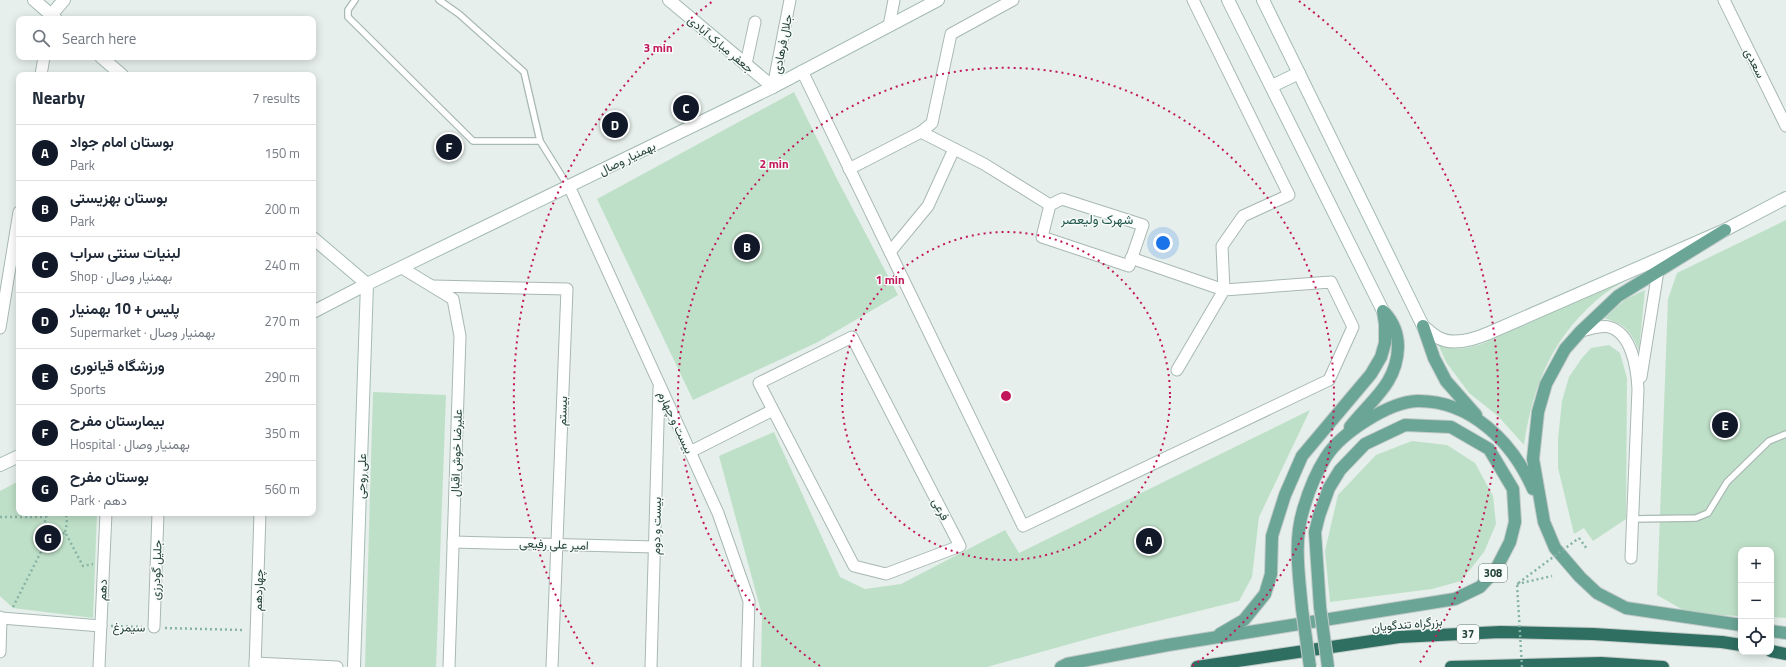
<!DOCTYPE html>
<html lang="en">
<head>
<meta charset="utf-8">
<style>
	:root { --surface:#fff; --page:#f6f6f7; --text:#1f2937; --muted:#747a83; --line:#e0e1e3; --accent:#111827 }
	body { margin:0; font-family:"Titillium Web",Vazirmatn,sans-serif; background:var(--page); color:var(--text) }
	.controls { position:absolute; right:12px; bottom:12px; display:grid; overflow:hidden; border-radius:8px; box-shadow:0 2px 10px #0003 }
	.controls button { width:36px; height:36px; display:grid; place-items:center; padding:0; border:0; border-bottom:1px solid var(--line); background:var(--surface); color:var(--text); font:20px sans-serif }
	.you { position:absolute; left:1163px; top:243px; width:14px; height:14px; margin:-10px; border:3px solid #fff; border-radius:50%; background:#1a73e8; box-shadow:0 0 0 6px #1a73e833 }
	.badge { display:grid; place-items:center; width:26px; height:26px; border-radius:50%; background:var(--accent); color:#fff; font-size:13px; font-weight:700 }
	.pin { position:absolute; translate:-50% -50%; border:2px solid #fff; box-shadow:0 1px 4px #0006 }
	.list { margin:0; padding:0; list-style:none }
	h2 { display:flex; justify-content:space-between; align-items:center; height:52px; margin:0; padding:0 16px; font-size:17px }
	h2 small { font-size:13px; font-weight:400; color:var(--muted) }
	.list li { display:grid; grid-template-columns:26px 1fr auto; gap:12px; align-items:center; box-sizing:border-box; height:56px; padding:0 16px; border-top:1px solid var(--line) }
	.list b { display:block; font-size:15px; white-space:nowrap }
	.list p { margin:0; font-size:13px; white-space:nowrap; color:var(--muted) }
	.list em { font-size:13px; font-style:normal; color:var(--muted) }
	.icon { flex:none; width:22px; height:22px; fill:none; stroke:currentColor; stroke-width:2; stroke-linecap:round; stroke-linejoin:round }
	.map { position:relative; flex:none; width:1786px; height:667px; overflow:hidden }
	.search { position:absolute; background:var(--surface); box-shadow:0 2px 10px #0003; left:16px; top:16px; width:300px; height:44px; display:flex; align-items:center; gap:10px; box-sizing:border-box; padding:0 14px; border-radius:8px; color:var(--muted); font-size:15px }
	.panel { position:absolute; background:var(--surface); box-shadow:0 2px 10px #0003; left:16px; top:72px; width:300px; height:444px; border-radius:8px }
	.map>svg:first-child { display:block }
	.green { fill:#bfe0c8 }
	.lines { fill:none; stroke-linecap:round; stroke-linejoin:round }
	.lane-casing { stroke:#a8b8b2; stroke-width:8 }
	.street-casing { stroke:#a8b8b2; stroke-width:13 }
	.secondary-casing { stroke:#a4bbb3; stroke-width:14 }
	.primary-casing { stroke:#c2cac8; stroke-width:14 }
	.highway-casing { stroke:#c2cac8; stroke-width:14 }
	.path { stroke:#86b3a5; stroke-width:2.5; stroke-dasharray:2 3; stroke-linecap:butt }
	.lane { stroke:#fff; stroke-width:5.5 }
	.street { stroke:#fff; stroke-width:11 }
	.secondary { stroke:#fff; stroke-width:12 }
	.primary { stroke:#6aa596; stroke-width:12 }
	.highway { stroke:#2f6f62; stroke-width:12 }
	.primary-bridge-casing { stroke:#c2cac8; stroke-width:14; stroke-linecap:butt }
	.path-bridge { stroke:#86b3a5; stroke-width:2.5; stroke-dasharray:2 3; stroke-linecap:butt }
	.primary-bridge { stroke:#6aa596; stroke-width:12 }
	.ring { fill:none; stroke:#c2185b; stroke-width:2; stroke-dasharray:2 4 }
	.labels { text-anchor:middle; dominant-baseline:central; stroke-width:3; stroke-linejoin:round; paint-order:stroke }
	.shield { fill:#f7fbf9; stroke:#637a73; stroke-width:1 }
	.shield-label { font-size:11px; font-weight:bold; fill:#24423a }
	.street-label { font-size:12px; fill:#24423a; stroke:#f7fbf9 }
	.neighbourhood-label { font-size:13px; fill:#1f5548; stroke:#f7fbf9 }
	.centre { fill:#c2185b; stroke:#f7fbf9; stroke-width:2 }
	.ring-label { font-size:12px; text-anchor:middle; font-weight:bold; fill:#c2185b; stroke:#f7fbf9; stroke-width:3; stroke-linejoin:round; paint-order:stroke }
</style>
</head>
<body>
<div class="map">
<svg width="1786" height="667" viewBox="0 0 1786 667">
	<rect width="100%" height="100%" fill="#e6efeb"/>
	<g class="green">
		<polygon points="794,92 837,179 898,295 818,342 693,400 597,199"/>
		<polygon points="1786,220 1786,618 1771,617 1771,550 1741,550 1741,616 1690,614 1657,595 1668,299 1677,273"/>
		<path d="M1638 273C1627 280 1615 286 1604 294 1554 334 1533 383 1524 445L1498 416 1469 393 1446 362 1438 344C1456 351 1464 349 1482 344Z"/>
		<path d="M1645 290 1639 350C1630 330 1625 324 1604 318L1626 299Z"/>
		<polygon points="1609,345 1620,353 1627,378 1626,519 1593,541 1584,528 1574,534 1558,468 1558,439 1562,401 1569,377 1582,358 1591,348"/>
		<polygon points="373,392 446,395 436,667 365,667"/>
		<polygon points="1310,410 1259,517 1252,577 1239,601 1102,635 987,667 761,667 762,615 719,456 774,432 840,577 865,589 901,584 1005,530 1019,553"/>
		<polygon points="1412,441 1447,445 1475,463 1493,496 1496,524 1484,552 1461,581 1432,589 1330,602 1325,551 1338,495 1376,455"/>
		<polygon points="19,481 19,513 97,513 93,618 13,608 0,596 0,491"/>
	</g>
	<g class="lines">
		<defs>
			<g id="lane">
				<polyline points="355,0 348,10 348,17 473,141 540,141"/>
				<polyline points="439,0 459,14 524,72 540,141 568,186"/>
				<polyline points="1633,519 1696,518 1708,513 1727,482 1769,441 1786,434"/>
			</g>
			<g id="street">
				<polyline points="1724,0 1786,126"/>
				<polyline points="889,26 894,0"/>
				<polyline points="746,64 755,22"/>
				<polyline points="802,71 1023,526 1329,380 1353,327 1331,282 1224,290 1177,370"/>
				<polyline points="41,75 44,57"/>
				<polyline points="773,87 790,0"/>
				<polyline points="921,132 984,164 1050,205"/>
				<polyline points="849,169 921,132 932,123 951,34 1013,0"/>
				<polyline points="569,186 718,513 749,601 747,667"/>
				<polygon points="1062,199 1143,225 1129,266 1042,237 1050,205"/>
				<polyline points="890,252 928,206 954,149"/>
				<polyline points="1131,258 1224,290 1222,246 1243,216 1289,195 1193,0"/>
				<polyline points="402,268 453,299 460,336 449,667"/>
				<polyline points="432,286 567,289 552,667"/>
				<polyline points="0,328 19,212"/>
				<path d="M1581 331C1590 329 1600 325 1609 327 1632 333 1637 369 1638 389L1631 558"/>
				<polyline points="1641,377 1658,271"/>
				<polyline points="690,452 773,410 759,383 852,337 960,546 886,574 854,566 773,410"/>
				<polyline points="453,542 655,547"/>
				<polyline points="0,617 1,618 0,652"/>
				<polyline points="1,618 101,626"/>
				<polyline points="154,627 158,513"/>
				<polyline points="255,663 337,667"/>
				<polyline points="99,667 106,513"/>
				<polyline points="255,667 260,513"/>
				<polyline points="651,667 659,388"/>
			</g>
			<g id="secondary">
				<polyline points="34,0 56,19"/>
				<polyline points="669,0 773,87"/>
				<polyline points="1228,0 1383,311"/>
				<path d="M1263 0 1423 326C1428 330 1433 335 1439 338 1454 346 1475 339 1489 333L1725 230 1786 198"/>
				<polyline points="51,15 64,0"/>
				<polyline points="101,57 122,75"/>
				<polyline points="1272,86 1299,73"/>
				<polyline points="313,238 367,284 354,667"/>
				<polyline points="313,312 367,284 773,87 938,0"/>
				<polyline points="0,465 19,456"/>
			</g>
			<g id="primary">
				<polyline points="1725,230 1618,296 1581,331 1565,349 1546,384 1538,412 1533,459 1544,522 1555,548 1580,577 1597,593 1626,608 1741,625"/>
				<polyline points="1423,326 1434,358 1446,381 1476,415"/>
				<path d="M1350 427C1371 400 1397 384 1398 347 1398 334 1394 323 1385 313"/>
				<path d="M1302 609C1299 575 1293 540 1304 507 1309 490 1317 471 1326 457 1341 433 1389 402 1417 401 1471 400 1513 443 1533 489"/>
				<polyline points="1771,631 1786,633"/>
				<polyline points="1220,634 1244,620 1265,594 1271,574 1272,536 1285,495 1302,456 1371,374 1381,357 1385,343 1385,324 1383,311"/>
				<polyline points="1061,667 1067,664 1168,645 1455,599 1480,587 1495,571 1510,542 1515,522 1513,489 1489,449 1451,427 1405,425 1365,444 1340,470 1329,488 1319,516 1315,532 1320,607"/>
			</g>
			<g id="highway">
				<polyline points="1771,651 1786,654"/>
				<polyline points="1197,667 1399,637 1500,632 1593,634 1722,642 1741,645"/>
				<polyline points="1451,667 1601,663 1663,667"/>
			</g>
		</defs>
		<use href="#lane" class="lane-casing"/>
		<use href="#street" class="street-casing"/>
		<use href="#secondary" class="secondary-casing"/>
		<use href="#primary" class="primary-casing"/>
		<use href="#highway" class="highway-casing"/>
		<g class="path">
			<polyline points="0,517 46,517"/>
			<polyline points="65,532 67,523 66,513"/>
			<polyline points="49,536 44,525 46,517 50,513"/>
			<polyline points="1579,538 1587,549"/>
			<polyline points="1517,584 1552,576"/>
			<polyline points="13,607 49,536 60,537 65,532 83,566 93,564"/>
			<polyline points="111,626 142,627"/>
			<polyline points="165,628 244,630"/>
		</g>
		<use href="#lane" class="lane"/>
		<use href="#street" class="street"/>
		<use href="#secondary" class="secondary"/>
		<use href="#primary" class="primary"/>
		<use href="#highway" class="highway"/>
		<defs>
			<g id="primary-bridge">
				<polyline points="1320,607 1328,667"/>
				<polyline points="1302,609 1310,667"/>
			</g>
		</defs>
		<use href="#primary-bridge" class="primary-bridge-casing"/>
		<polyline class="path-bridge" points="1522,667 1517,584 1579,538"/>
		<use href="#primary-bridge" class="primary-bridge"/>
	</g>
	<g class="ring">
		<circle cx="1006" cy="396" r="164"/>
		<path d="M820 666A328 328 0 1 1 1192 666"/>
		<path d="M593 664A492 492 0 0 1 713 1M1299 1A492 492 0 0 1 1419 664"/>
	</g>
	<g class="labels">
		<g class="shield">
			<rect x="1479" y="564" width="28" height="18" rx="3"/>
			<rect x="1457" y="625" width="22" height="18" rx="3"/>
		</g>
		<g class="shield-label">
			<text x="1493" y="573">308</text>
			<text x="1468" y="634">37</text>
		</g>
		<g class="street-label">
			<text transform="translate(721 44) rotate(40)">جعفر مبارک آبادی</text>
			<text transform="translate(782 44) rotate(-79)">جلال فرهادی</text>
			<text transform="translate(1755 63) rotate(64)">سعدی</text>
			<text transform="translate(627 158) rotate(-26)">بهمنیار وصال</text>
			<text transform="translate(562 411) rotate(-88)">بیستم</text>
			<text transform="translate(676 422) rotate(65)">بیست و چهارم</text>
			<text transform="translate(456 453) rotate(-88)">علیرضا خوش اقبال</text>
			<text transform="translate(361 476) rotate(-88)">علی روحی</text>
			<text transform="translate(941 509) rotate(63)">فرعی</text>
			<text transform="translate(656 526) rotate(-89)">بیست و دوم</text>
			<text transform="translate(554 544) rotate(2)">امیر علی رفیعی</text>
			<text transform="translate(156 570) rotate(-88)">جلیل گودرزی</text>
			<text transform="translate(102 590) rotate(-88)">دهم</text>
			<text transform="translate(258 590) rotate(-88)">چهاردهم</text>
			<text transform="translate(1407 624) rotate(-5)">بزرگراه تندگویان</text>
			<text transform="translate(129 627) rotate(1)">سیمرغ</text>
		</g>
		<g class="neighbourhood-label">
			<text x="1097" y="219">شهرک ولیعصر</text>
		</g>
	</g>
	<circle cx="1006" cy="396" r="6" class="centre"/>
	<g class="ring-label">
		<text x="658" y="52">3 min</text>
		<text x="774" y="168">2 min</text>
		<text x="890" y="284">1 min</text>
	</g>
</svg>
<div class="controls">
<button>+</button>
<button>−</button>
<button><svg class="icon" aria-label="locate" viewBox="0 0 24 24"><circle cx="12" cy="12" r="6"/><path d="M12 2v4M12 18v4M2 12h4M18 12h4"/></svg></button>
</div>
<div class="you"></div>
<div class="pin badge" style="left:1149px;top:541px">A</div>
<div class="pin badge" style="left:747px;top:247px">B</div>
<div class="pin badge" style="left:686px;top:108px">C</div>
<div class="pin badge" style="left:615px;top:125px">D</div>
<div class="pin badge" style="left:1725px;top:425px">E</div>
<div class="pin badge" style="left:449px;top:147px">F</div>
<div class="pin badge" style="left:48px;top:538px">G</div>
<div class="search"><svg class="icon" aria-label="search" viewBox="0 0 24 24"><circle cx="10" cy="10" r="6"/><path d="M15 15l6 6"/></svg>Search here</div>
<section class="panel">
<h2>Nearby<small>7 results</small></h2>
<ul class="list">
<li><span class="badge">A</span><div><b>بوستان امام جواد</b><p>Park</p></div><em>150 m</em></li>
<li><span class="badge">B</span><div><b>بوستان بهزیستی</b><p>Park</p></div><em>200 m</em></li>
<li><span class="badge">C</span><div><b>لبنیات سنتی سراب</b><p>Shop · بهمنیار وصال</p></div><em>240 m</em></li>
<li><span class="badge">D</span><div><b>پلیس + 10 بهمنیار</b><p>Supermarket · بهمنیار وصال</p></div><em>270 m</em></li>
<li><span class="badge">E</span><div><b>ورزشگاه قیانوری</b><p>Sports</p></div><em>290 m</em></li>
<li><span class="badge">F</span><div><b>بیمارستان مفرح</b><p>Hospital · بهمنیار وصال</p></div><em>350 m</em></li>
<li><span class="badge">G</span><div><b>بوستان مفرح</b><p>Park · دهم</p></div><em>560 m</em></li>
</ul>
</section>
</div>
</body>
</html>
